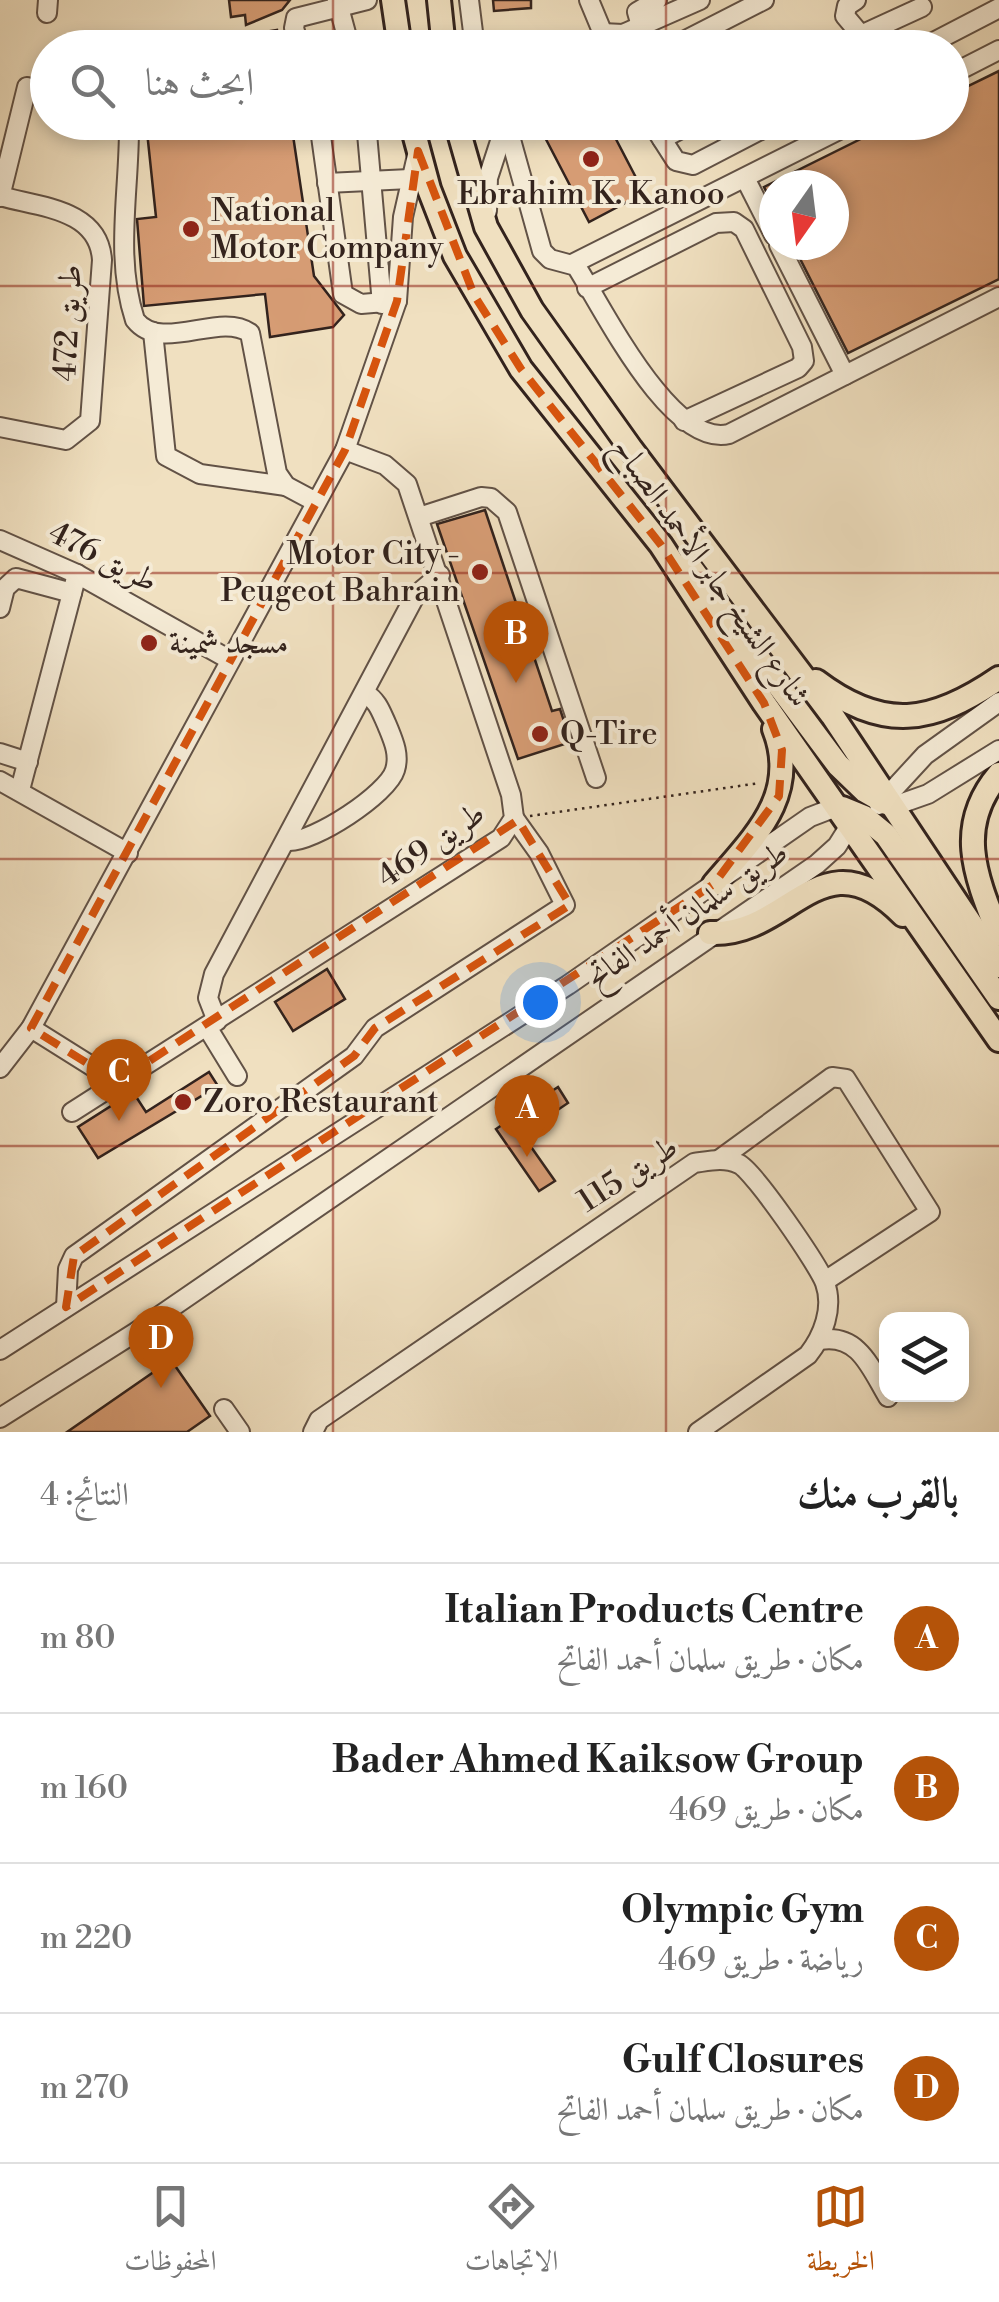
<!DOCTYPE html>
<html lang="ar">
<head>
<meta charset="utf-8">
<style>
	:root { --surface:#fff; --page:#f2f2f2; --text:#222; --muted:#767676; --line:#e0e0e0; --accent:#b45309 }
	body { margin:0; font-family:"Libre Bodoni",Amiri,serif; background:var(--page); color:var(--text); direction:rtl }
	.controls { position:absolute; right:30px; bottom:30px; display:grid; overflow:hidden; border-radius:20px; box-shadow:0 5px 15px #0003 }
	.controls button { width:90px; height:90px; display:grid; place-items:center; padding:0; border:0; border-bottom:2px solid var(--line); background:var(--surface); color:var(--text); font:50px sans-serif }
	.compass { position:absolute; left:759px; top:170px; width:90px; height:90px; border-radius:50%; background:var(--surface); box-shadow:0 5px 15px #0003; rotate:194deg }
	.you { position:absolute; left:540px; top:1002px; width:35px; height:35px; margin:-25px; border:8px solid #fff; border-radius:50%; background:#1a73e8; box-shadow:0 0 0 15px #1a73e833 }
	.badge { display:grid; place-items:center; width:65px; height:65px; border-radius:50%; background:var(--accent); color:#fff; font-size:32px; font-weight:700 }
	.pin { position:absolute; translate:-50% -82px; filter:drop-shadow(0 2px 5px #0008) }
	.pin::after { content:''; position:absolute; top:52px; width:35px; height:30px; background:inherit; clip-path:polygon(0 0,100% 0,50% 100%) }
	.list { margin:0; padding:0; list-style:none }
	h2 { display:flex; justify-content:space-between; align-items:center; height:130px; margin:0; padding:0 40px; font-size:42px }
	h2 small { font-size:32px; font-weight:400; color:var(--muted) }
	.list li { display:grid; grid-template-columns:65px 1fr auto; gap:30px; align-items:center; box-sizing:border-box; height:150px; padding:0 40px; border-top:2px solid var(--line) }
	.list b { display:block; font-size:38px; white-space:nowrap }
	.list p { margin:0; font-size:32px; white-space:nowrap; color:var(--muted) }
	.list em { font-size:32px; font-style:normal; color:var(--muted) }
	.icon { flex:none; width:55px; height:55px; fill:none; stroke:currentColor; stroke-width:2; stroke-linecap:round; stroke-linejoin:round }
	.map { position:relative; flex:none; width:999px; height:1432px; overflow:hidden; direction:ltr }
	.search { position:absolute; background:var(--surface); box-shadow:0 5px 15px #0003; left:30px; right:30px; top:30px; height:110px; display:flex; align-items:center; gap:25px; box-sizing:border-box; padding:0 35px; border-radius:55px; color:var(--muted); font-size:38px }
	.sheet { height:730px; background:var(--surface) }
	nav { display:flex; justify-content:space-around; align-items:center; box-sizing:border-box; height:140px; border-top:2px solid var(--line); background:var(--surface); font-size:28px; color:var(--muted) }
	nav a { display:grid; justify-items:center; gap:5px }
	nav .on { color:var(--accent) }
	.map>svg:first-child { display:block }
	.building { fill:#d69c74; stroke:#33231d; stroke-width:2.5 }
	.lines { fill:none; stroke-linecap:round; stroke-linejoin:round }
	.minor-casing { stroke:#625246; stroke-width:22 }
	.major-casing { stroke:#33231d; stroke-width:28 }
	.path { stroke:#33231d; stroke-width:2.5; stroke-dasharray:2.5 5; stroke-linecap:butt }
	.minor { stroke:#f5ebd6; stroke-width:18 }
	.major { stroke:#f0e0c0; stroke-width:22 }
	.marked { fill:none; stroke:#d6540e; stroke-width:8; stroke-dasharray:20 12; stroke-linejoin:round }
	.grid { fill:none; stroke:#8f2418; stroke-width:2.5; stroke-opacity:0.55 }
	.poi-dot { fill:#8f2418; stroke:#f5ebd6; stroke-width:4 }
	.labels { text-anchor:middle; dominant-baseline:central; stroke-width:8; stroke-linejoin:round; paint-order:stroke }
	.poi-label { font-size:32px; fill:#33231d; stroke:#f5ebd6; text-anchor:start }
	.street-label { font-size:32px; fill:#33231d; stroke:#f5ebd6 }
</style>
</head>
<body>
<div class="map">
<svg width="999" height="1432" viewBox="0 0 999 1432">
	<rect width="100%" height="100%" fill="#f0e0c0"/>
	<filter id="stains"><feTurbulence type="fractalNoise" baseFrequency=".002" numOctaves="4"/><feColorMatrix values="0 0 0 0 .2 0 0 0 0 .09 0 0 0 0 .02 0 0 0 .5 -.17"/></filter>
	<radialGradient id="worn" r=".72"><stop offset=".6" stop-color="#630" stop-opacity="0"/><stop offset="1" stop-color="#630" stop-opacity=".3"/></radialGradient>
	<g class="building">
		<polygon points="229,0 290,0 282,10 246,25 245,15 231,17"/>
		<polygon points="493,0 531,0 531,8 494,11"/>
		<polygon points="277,30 280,48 248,48 247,35"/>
		<polygon points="999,71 999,279 848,353 793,245 834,245 834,185 774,185 774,207 764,187 895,122 952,122 952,94"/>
		<polygon points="146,122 291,122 314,276 344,315 333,327 270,337 265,294 144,306 137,219 156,217"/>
		<polygon points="537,122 607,122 644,193 589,222"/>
		<polygon points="485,510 552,711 560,709 571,742 518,759 437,524"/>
		<polygon points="327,969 345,999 293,1031 275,1002"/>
		<polygon points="209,1072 218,1086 98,1158 78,1127 133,1092 146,1112"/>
		<polygon points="558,1087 568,1103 522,1134 555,1181 539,1191 496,1129"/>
		<polygon points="171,1360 210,1416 187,1432 67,1432"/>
	</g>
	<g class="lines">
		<defs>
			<g id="minor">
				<polyline points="337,0 350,48"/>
				<polyline points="469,0 475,48"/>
				<polyline points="589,0 609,48"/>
				<polyline points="657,0 637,12 641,26 700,0"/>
				<polyline points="856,0 847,6 845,16 861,35 922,7"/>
				<polyline points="47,13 48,0"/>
				<polyline points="602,33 623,34 641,26"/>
				<polyline points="300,48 294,28 296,18 367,0"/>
				<polyline points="670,48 764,0"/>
				<polyline points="922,48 999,8"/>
				<polyline points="952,74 999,50"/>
				<path d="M129 122C130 188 114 256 135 320 162 354 219 311 250 333L277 473 286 486 316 502"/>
				<polyline points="319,122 343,294 361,304 397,301"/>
				<polyline points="366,122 382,304"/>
				<path d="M506 122 542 251 550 259 576 266C603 308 671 448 729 434L999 297"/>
				<polyline points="651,122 676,161 693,165 776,122"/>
				<polyline points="662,139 694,122"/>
				<polyline points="745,178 774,235"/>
				<polyline points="327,183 410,179"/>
				<polyline points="0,197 27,87"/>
				<polyline points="487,211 488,178 505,126"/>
				<polyline points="779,245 845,375"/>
				<polyline points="572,264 855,122"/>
				<polyline points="587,288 716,223 734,222 744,229 802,347 804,361 798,368 684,421"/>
				<polyline points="153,332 166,456 200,474 286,486"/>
				<path d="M0 427 66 440 90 421 102 260C99 209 39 207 0 196"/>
				<polyline points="419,517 481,497 491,498 507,512 596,778"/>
				<polyline points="0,540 77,574 230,660"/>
				<polyline points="0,608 5,588 16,578 72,593"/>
				<polyline points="0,753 28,762"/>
				<polyline points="0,781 128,853"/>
				<polyline points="20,790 77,574"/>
				<polyline points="879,805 925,755 999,702"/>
				<polyline points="894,806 928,794 999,750"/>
				<path d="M288 841C313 843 388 794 395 770 400 754 393 740 387 725 381 712 378 701 365 693"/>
				<polyline points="217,1021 208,998 214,974 415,596 440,575"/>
				<polyline points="207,1027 237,1076"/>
				<polyline points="31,1028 117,1082"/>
				<polyline points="0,1068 31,1028 345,450 397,301 403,217 418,151"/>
				<polyline points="72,1112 501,838 514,818 511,795 407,484 385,465 345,450"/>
				<polyline points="720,1159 832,1077 846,1079 930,1212 825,1281"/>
				<polyline points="66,1307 68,1269 74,1256 354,1056 375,1028 565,905 539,853 514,818"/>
				<path d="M820 1340C859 1333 871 1369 888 1397"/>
				<polyline points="0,1350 568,985 810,817 836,807"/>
				<polyline points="224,1409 240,1432"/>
				<polyline points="0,1418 136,1332 817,864 837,846 854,819"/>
				<path d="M313 1432 319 1420 694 1163C709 1161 724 1157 739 1164 754 1171 819 1266 825 1283 834 1308 823 1336 808 1355L698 1432"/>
			</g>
			<g id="major">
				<polyline points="393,0 400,48"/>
				<polyline points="439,0 444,48"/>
				<polyline points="411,122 429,189 455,256 521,369 661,545 764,703 999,1040"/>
				<polyline points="456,122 486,227 532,310 631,449 832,715 999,966"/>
				<polyline points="688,564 838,765 865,791 886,803"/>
				<path d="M816 681C883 732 932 724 999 678"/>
				<path d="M999 774C954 827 976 877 999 935"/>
				<polyline points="842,808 864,817 886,835 999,998"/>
				<path d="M714 884C754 837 800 795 774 729"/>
				<path d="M710 933C791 937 821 832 903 915"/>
			</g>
		</defs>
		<use href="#minor" class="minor-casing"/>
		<use href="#major" class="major-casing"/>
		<polyline class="path" points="530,816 760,783"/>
		<use href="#minor" class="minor"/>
		<use href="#major" class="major"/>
	</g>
	<path class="marked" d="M418 151 474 295 521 369 661 545 764 703 782 750 779 796 714 884 66 1307 74 1256 354 1056 375 1028 570 905 518 820 117 1082 31 1028 345 450 397 301Z"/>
	<path class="grid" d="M333 0V48M666 0V48M333 122V1432M666 122V1432M0 286H999M0 573H999M0 859H999M0 1146H999"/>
	<g class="poi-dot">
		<circle cx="591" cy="159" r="10"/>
		<circle cx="191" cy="229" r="10"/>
		<circle cx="480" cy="572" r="10"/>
		<circle cx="149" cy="643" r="10"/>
		<circle cx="540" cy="734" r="10"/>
		<circle cx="183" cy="1102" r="10"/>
	</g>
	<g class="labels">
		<g class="poi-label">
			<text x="591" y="194" text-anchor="middle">Ebrahim K. Kanoo</text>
			<text x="211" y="211">National<tspan x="211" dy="37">Motor Company</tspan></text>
			<text x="460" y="554" text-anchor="end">Motor City -<tspan x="460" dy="37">Peugeot Bahrain</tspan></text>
			<text x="169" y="643">مسجد شمينة</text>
			<text x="560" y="734">Q-Tire</text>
			<text x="203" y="1102">Zoro Restaurant</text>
		</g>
		<g class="street-label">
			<text transform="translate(68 323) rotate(-87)">طريق 472</text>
			<text transform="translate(103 557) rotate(27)">طريق 476</text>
			<text transform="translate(711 572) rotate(55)">شارع الشيخ جابر الأحمد الصباح</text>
			<text transform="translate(431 845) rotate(-35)">طريق 469</text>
			<text transform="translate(687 915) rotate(-34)">طريق سلمان أحمد الفاتح</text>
			<text transform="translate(628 1174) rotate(-33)">طريق 115</text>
		</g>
	</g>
	<rect width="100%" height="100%" filter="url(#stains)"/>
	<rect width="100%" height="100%" fill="url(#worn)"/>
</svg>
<div class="controls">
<button><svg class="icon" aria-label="layers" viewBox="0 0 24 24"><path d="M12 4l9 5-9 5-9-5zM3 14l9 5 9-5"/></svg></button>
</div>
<svg class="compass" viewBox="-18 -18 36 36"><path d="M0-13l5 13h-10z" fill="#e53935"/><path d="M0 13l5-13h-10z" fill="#767676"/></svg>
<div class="you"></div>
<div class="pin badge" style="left:527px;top:1157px">A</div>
<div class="pin badge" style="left:516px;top:683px">B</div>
<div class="pin badge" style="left:119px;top:1121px">C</div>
<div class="pin badge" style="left:161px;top:1388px">D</div>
<div class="search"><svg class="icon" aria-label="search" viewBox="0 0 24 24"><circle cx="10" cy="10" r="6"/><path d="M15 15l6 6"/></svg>ابحث هنا</div>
</div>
<section class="sheet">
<h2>بالقرب منك<small>النتائج: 4</small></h2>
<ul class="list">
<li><span class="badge">A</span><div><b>Italian Products Centre</b><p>مكان · طريق سلمان أحمد الفاتح</p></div><em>80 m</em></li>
<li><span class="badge">B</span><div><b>Bader Ahmed Kaiksow Group</b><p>مكان · طريق 469</p></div><em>160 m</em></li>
<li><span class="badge">C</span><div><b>Olympic Gym</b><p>رياضة · طريق 469</p></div><em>220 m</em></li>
<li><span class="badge">D</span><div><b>Gulf Closures</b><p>مكان · طريق سلمان أحمد الفاتح</p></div><em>270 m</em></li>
</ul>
</section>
<nav>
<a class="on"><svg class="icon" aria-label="map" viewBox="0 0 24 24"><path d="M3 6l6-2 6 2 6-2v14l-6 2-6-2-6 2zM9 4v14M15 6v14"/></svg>الخريطة</a>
<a><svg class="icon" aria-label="directions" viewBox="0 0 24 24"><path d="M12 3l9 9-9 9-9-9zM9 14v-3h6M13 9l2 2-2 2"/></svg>الاتجاهات</a>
<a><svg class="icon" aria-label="saved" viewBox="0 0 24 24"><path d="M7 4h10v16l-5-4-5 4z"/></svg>المحفوظات</a>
</nav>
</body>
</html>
